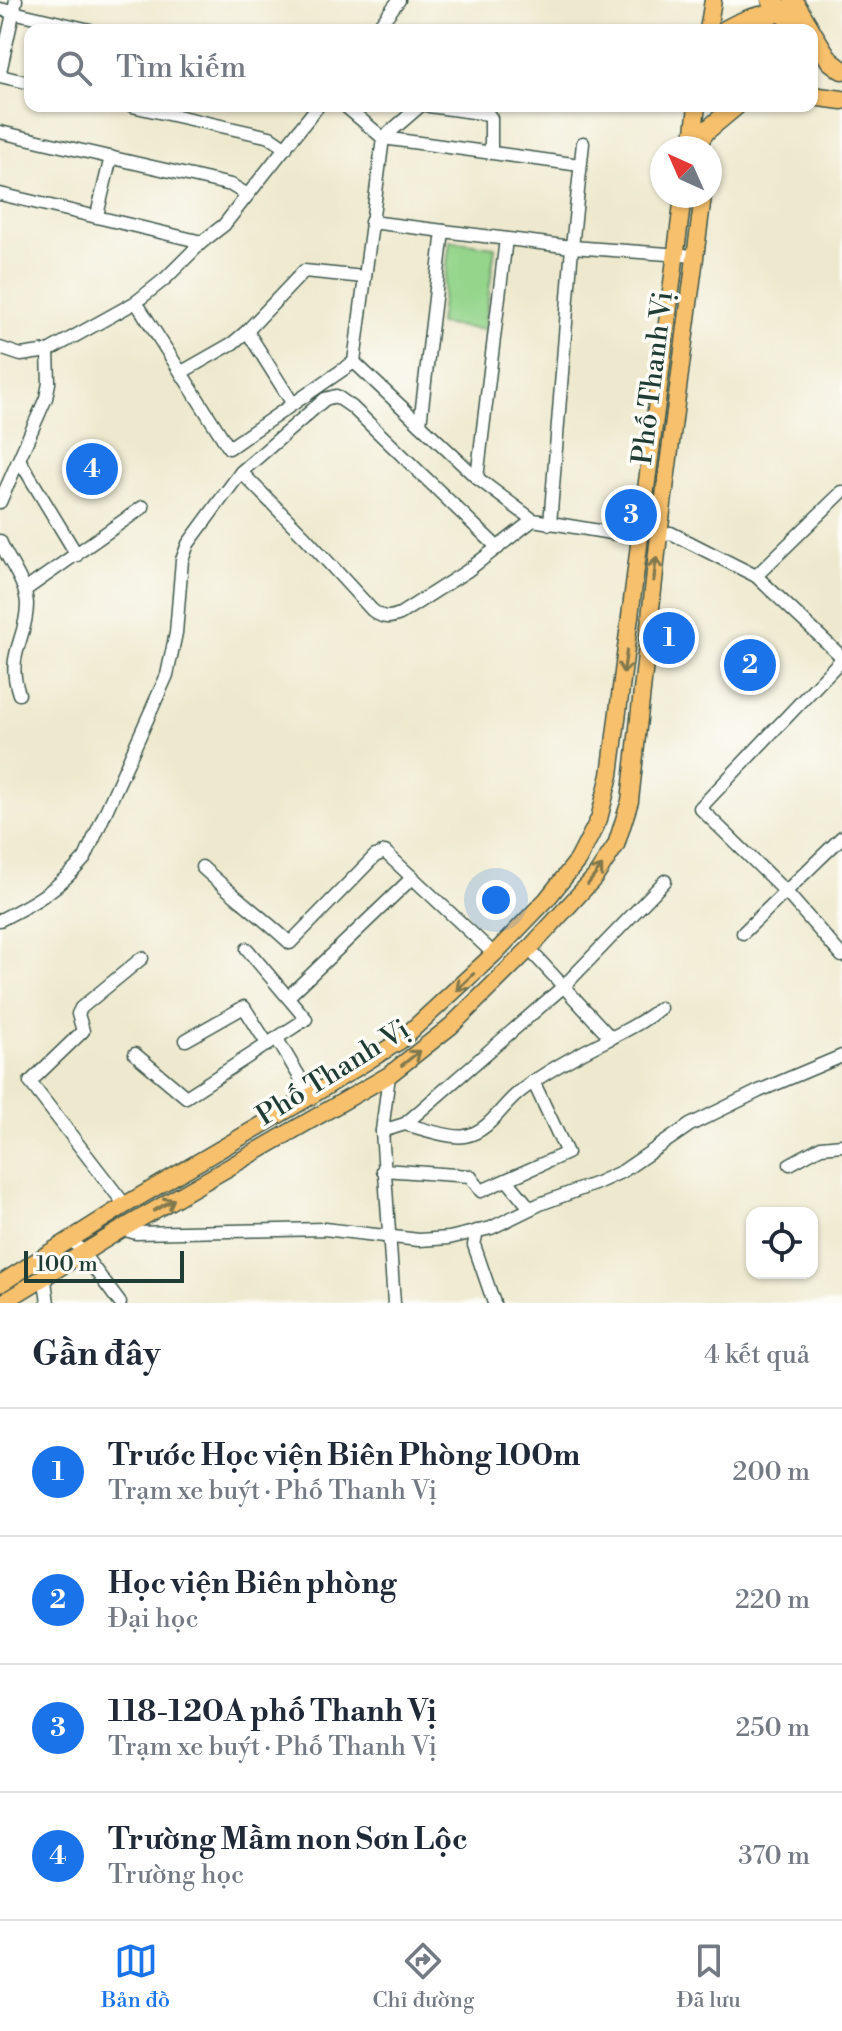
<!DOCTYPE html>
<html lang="vi">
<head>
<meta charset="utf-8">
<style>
	:root { --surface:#fff; --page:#f6f6f7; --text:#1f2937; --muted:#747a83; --line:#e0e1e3; --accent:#1a73e8 }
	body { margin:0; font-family:"Libre Bodoni",serif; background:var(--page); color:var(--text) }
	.controls { position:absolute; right:24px; bottom:24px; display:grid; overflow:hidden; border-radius:16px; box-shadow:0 2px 6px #0004 }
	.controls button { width:72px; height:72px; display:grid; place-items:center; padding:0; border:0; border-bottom:2px solid var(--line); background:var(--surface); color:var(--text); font:40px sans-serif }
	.compass { position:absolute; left:650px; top:136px; width:72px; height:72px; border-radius:50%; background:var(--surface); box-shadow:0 2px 6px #0004; rotate:315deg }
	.scale { position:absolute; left:24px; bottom:20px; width:160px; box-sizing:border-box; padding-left:8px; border:4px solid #1f3d34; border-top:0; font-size:22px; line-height:28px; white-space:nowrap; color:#1f3d34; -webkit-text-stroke:6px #fdfcf7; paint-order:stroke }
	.you { position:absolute; left:496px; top:900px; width:28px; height:28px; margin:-20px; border:6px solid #fff; border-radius:50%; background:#1a73e8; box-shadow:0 0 0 12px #1a73e833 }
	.badge { display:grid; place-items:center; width:52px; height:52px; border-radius:50%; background:var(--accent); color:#fff; font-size:26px; font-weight:700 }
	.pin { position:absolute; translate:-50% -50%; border:4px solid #fff; box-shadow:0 2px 8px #0006 }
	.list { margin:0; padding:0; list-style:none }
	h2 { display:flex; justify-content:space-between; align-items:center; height:104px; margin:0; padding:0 32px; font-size:34px }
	h2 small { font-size:26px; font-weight:400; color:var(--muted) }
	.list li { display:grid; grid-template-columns:52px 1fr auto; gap:24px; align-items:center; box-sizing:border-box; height:128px; padding:0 32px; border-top:2px solid var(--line) }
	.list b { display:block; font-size:30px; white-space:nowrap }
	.list p { margin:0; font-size:26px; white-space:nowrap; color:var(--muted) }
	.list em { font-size:26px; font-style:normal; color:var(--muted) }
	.icon { flex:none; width:44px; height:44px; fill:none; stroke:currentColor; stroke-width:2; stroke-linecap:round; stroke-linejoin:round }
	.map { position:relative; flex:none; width:842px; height:1303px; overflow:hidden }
	.search { position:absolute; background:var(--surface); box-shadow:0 2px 6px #0004; left:24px; right:24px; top:24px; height:88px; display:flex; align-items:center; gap:20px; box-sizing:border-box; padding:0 28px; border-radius:16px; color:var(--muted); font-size:30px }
	.sheet { height:616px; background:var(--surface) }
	nav { display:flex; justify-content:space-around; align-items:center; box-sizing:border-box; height:112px; border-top:2px solid var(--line); background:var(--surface); font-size:22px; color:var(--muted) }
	nav a { display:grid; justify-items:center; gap:4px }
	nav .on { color:var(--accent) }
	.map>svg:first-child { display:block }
	.green { fill:#94d58b; stroke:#5a8960; stroke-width:2 }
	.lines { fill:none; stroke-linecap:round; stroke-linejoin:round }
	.minor-casing { stroke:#3e574b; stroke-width:15 }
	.major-casing { stroke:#3e574b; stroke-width:19 }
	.highway-casing { stroke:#3e574b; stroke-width:21 }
	.minor { stroke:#fff; stroke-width:12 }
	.major { stroke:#f7c06c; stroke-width:16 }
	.highway { stroke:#f7c06c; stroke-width:18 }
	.oneway { stroke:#80784d }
	.labels { text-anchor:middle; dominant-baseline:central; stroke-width:7; stroke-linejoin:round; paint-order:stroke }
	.street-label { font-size:28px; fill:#1f3d34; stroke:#fdfcf7 }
</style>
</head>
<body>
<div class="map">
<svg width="842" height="1303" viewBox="0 0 842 1303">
	<rect width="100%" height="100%" fill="#fdfcf7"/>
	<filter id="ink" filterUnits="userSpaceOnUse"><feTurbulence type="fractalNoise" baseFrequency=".0125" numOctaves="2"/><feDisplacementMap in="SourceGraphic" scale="16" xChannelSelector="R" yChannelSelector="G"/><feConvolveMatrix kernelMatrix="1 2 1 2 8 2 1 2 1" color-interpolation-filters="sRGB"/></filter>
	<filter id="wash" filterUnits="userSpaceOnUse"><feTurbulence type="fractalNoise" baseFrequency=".006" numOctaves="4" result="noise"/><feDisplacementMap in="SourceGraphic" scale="32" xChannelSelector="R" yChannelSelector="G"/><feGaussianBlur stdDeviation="1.8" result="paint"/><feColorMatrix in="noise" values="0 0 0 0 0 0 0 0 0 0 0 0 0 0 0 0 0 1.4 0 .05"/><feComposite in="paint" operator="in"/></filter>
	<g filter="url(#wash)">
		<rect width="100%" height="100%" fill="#eee9ce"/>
		<polygon class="green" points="450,241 495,247 484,330 439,324"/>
	</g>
	<g filter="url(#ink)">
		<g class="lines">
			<defs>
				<g id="minor">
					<polyline points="0,9 90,30"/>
					<polyline points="376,30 399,0"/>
					<polyline points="0,72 16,0"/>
					<polyline points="0,76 30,83"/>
					<polyline points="132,106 270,137 286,148"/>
					<polyline points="345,106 383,138 580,165"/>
					<polyline points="429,106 488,114 491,118 491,152"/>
					<polyline points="0,132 231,185 246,194"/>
					<polyline points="0,194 202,242"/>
					<polyline points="97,215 111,157"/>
					<polyline points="371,222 572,247 695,256"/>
					<polyline points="136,302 229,448 354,362 383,138 420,106"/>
					<polyline points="247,331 293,404"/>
					<polyline points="0,348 21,355 48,351 136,302 166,278 202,242 224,225 318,106"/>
					<polyline points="354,362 477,478 533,520 641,538"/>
					<polyline points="182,372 233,343 247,331 304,271 364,277"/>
					<polyline points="420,424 443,231"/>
					<polyline points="20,461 77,555"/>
					<path d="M241 472 305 537 372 610C382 618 388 619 400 614L467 571 533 520"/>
					<polyline points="477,478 506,239"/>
					<polyline points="0,502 46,398 49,383 48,351"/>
					<polyline points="550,524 572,247 583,143"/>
					<polyline points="659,535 671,533 756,576 842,657"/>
					<path d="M0 541C8 561 26 582 27 604 27 640 5 654 19 694"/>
					<polyline points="756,576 842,492"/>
					<polyline points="25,590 143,507"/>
					<polyline points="842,659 700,808 786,892 842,956"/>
					<path d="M202 867C231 894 261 916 290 943L375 856 385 852 494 954"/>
					<path d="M0 920C36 902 58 889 85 858L167 675 176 633 182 560 188 544 241 472 325 399 336 396 352 407 498 548"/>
					<polyline points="743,933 842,837"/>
					<polyline points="529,949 611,1038"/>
					<polyline points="292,993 413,877"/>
					<polyline points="277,1039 311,1096"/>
					<polyline points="186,1040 244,1007 268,1045"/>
					<polyline points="135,1054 186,1097 306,1019 247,949"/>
					<polyline points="389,1075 382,1131 394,1303"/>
					<path d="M405 1124C420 1128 451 1139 465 1136 491 1131 502 1104 522 1090 549 1069 582 1052 613 1037 630 1028 645 1021 660 1008"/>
					<polyline points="382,1131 405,1124 564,986 665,881"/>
					<polyline points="790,1164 821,1147 842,1145"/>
					<polyline points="383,1170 470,1176 481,1191 567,1153 533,1081"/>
					<polyline points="507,1180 530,1208"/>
					<polyline points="125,1205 30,1082 83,1031 78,1014 81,1008 142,958"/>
					<polyline points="122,1229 136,1233 324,1229 419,1240 449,1238 491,1228 540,1204 597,1183 623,1171 690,1125 759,1091 842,1056"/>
					<polyline points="477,1231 474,1245 494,1303"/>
					<polyline points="72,1239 120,1303"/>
					<polyline points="44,1273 48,1303"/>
				</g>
				<g id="major">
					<polyline points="708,30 713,0"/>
					<polyline points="692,148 697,106"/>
					<polyline points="0,1284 125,1205 311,1096 400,1041 494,954 547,899 578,860 599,819 610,775 683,196"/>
					<polyline points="2,1303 122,1229 389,1075 451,1026 529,949 595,877 616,845 630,801 659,535 703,196"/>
				</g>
				<g id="highway">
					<polyline points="771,0 799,30"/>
					<polyline points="793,0 811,30"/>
					<path d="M725 30C743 19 761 14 782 13"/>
					<polyline points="812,32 830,61 842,70"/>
					<polyline points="812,96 842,100"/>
					<polyline points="694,148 706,131 736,106"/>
				</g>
			</defs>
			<use href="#minor" class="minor-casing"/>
			<use href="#major" class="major-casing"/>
			<use href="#highway" class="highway-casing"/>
			<use href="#minor" class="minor"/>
			<use href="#major" class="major"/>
			<use href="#highway" class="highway"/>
		</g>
		<defs><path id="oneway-shaft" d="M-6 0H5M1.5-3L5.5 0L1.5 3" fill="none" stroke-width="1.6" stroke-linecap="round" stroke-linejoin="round" transform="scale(2)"/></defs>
		<g class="oneway">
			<use href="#oneway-shaft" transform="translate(655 569) rotate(-84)"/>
			<use href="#oneway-shaft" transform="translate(625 662) rotate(98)"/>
			<use href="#oneway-shaft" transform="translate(595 875) rotate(-53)"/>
			<use href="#oneway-shaft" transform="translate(465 982) rotate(136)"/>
			<use href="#oneway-shaft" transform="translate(411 1058) rotate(-38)"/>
			<use href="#oneway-shaft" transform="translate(164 1205) rotate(-30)"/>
		</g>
	</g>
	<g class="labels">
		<g class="street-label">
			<text transform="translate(653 378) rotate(-83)">Phố Thanh Vị</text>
			<text transform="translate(333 1073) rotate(-32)">Phố Thanh Vị</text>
		</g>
	</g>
</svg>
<div class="controls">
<button><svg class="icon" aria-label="locate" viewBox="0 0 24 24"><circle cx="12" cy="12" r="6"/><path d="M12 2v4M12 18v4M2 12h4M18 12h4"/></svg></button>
</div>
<svg class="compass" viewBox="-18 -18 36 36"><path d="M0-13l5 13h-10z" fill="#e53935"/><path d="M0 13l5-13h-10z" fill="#747a83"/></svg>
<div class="scale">100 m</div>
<div class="you"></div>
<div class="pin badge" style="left:669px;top:638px">1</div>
<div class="pin badge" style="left:750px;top:665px">2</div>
<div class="pin badge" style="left:631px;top:515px">3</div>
<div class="pin badge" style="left:92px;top:469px">4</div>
<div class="search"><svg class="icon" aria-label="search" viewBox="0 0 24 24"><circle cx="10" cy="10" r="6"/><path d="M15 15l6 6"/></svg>Tìm kiếm</div>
</div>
<section class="sheet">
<h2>Gần đây<small>4 kết quả</small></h2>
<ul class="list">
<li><span class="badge">1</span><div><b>Trước Học viện Biên Phòng 100m</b><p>Trạm xe buýt · Phố Thanh Vị</p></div><em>200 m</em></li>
<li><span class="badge">2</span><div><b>Học viện Biên phòng</b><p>Đại học</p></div><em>220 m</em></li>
<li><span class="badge">3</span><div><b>118-120A phố Thanh Vị</b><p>Trạm xe buýt · Phố Thanh Vị</p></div><em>250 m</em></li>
<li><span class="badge">4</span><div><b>Trường Mầm non Sơn Lộc</b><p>Trường học</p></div><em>370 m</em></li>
</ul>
</section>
<nav>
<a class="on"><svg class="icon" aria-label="map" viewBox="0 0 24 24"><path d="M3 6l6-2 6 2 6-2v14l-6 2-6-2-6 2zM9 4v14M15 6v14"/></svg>Bản đồ</a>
<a><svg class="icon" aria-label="directions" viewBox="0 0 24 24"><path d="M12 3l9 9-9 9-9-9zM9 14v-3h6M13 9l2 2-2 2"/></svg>Chỉ đường</a>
<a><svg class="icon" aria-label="saved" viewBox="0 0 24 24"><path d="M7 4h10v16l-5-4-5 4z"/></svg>Đã lưu</a>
</nav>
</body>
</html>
